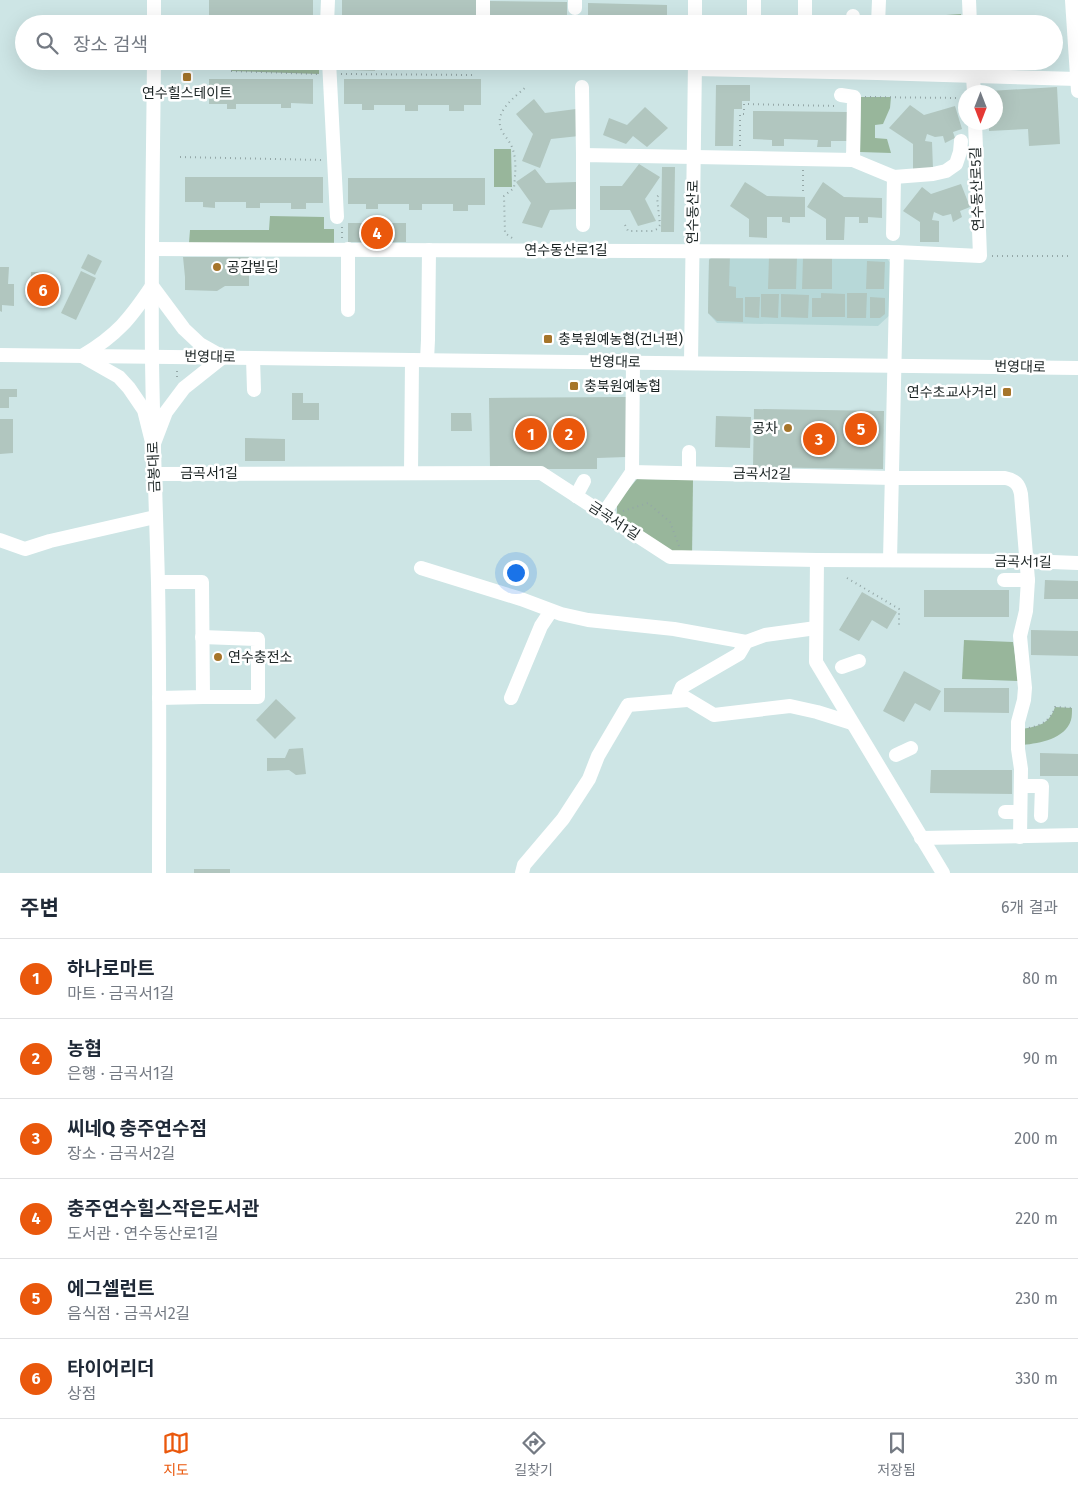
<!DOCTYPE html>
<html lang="ko">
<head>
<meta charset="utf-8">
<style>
	:root { --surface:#fff; --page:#f2f2f3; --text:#1f2937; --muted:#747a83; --line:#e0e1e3; --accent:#ea580c }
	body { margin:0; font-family:"Fira Sans","Noto Sans KR",sans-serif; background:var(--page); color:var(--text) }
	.compass { position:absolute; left:958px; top:85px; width:45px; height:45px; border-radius:50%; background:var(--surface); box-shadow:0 5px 20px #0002; rotate:180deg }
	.you { position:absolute; left:515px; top:572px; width:18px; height:18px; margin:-12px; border:4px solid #fff; border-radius:50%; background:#1a73e8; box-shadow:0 0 0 8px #1a73e833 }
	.badge { display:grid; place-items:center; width:32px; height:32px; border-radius:50%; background:var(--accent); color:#fff; font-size:16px; font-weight:700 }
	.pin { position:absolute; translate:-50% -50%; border:2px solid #fff; box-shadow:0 1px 5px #0006 }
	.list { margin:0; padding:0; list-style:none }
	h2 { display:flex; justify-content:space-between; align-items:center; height:65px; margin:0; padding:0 20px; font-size:21px }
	h2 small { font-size:16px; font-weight:400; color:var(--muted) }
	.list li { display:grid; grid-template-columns:32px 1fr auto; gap:15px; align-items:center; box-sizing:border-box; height:80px; padding:0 20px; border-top:1px solid var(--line) }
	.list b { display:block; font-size:19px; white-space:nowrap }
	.list p { margin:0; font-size:16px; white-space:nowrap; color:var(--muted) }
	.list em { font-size:16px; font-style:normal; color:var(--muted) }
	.icon { flex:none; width:28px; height:28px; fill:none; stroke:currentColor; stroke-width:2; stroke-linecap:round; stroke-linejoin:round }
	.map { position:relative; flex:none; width:1078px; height:873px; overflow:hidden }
	.search { position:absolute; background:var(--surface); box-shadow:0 5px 20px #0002; left:15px; right:15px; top:15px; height:55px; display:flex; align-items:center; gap:12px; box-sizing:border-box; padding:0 18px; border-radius:28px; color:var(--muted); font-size:19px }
	.sheet { height:545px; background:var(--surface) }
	nav { display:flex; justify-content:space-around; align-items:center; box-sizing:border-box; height:70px; border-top:1px solid var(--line); background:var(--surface); font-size:14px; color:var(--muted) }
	nav a { display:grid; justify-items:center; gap:2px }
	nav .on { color:var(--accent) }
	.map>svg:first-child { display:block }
	.built { fill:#b7d8d8 }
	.green { fill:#98b69b }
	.building { fill:#b1c6bf }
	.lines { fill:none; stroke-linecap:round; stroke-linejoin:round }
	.path { stroke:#94a7a7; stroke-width:2; stroke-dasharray:1 4; stroke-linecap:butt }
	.minor { stroke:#fff; stroke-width:14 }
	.poi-dot { fill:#a6752a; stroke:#fff; stroke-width:2 }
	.labels { text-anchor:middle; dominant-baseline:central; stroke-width:5; stroke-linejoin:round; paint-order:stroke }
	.poi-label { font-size:14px; fill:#1a2323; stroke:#fff; text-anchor:start }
	.street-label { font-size:14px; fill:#1a2323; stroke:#fff }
</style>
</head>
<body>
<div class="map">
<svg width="1078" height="873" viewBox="0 0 1078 873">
	<rect width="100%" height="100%" fill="#cde5e5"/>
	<polygon class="built" points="715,253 885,256 892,265 891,314 878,326 717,323 708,313 709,259"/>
	<g class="green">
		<polygon points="961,14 962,24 886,24 886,19"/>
		<polygon points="232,61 319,61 319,74 231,71"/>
		<polygon points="886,61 965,61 966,69 961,71 890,68"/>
		<polygon points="861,97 891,97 890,108 883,124 875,125 875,138 887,139 891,153 860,152"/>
		<polygon points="494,149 511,149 512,187 494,187"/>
		<polygon points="270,216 324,217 324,229 334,229 334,244 189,243 190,230 269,230"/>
		<polygon points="637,479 693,480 692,558 670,557 617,522 617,503"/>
		<polygon points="964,640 1013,642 1019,681 962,679"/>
		<path d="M1055 707 1072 708C1072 711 1072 717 1071 720 1065 739 1040 743 1023 745L1022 729C1038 726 1049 725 1055 707Z"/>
	</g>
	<g class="building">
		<polygon points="209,0 313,0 313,15 291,15 291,20 281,20 281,15 236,15 236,20 228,20 228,16 209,16"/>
		<polygon points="342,0 480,0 480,18 463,18 463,24 448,24 448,18 417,18 417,23 403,23 403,17 372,17 372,23 360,23 360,17 342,17"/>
		<polygon points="488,1 567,2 567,24 487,23"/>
		<polygon points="588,3 667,5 667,24 588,24"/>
		<polygon points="342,61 375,62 375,71 348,70 343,67"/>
		<polygon points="209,79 313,79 313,104 291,103 291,108 281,108 281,104 236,104 236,109 227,109 227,104 209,104"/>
		<polygon points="344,79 481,79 481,105 464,105 464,111 449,111 449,105 418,105 418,111 405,111 405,105 374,105 374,110 362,110 362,104 344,104"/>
		<polygon points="716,85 750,85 750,101 742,101 742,109 734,109 733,146 715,146"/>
		<polygon points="1057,87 1060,144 1029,146 1028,129 989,131 989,122 996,122 996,92 989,92 989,91"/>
		<polygon points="534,99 545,113 576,109 579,136 551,139 540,168 522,161 533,134 516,114"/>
		<polygon points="910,105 924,115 955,106 962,129 953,132 955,138 945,143 943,136 935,137 927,134 925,141 932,142 933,169 913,169 913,144 889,128"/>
		<polygon points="645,107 668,128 647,147 633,136 626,144 603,135 609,118 627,125"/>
		<polygon points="753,111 847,112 847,141 831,141 831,147 817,147 818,140 784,139 784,146 772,146 772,140 753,139"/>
		<polygon points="639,164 660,177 645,199 656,221 638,226 630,210 600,210 600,186 622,186"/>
		<polygon points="662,167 675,167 674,232 661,232"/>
		<polygon points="535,169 546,183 576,182 577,209 550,210 542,228 522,223 531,203 516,182"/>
		<polygon points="185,177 323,177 323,203 306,203 306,209 291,209 291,203 260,203 260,208 246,208 246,202 215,202 215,208 203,207 203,202 185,202"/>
		<polygon points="348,178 485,178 485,205 468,205 468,211 453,211 453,204 422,204 422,210 409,210 409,204 378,204 378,209 366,209 366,204 348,204"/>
		<polygon points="745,182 767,196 805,197 805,217 790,217 790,223 782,222 782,217 767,217 767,238 749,237 749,219 730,206"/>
		<polygon points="823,182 844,197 882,198 882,218 868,217 868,223 859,223 859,217 845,217 844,240 826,240 826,219 807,207"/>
		<polygon points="961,184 970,207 960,211 962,217 953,222 951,214 943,216 934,212 932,220 939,221 939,242 920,242 920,222 903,211 922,187 931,194"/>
		<rect x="348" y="223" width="58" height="19"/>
		<polygon points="88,254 102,261 95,275 81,268"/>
		<polygon points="714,255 730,255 729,286 736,287 736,298 743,298 743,322 717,321 708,313 709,260"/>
		<polygon points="769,256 797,257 796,289 768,289"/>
		<polygon points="183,257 249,257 249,286 225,286 217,291 185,290 185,277"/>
		<polygon points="803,258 832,258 832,289 802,289"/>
		<polygon points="867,261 885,262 884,289 866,289"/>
		<polygon points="0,267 9,267 8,284 14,284 14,306 2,305 2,312 0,311"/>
		<polygon points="81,271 96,278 76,320 61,313"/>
		<polygon points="31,272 42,272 42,281 55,281 55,300 31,300"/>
		<polygon points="821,293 845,294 845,317 812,317 812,298 821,298"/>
		<polygon points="847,293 867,293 866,318 847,318"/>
		<polygon points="761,294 779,294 778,318 761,317"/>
		<polygon points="781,294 809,295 808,318 781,317"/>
		<polygon points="745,297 760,297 759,318 745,317"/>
		<polygon points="870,297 885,298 885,314 880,318 870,318"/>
		<polygon points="0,389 17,389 17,397 9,397 9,408 0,408"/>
		<polygon points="292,393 303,393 303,403 319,403 319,420 292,420"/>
		<polygon points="626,397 626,457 597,458 597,469 490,469 489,398"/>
		<polygon points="754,409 884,411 883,469 753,467"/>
		<polygon points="451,413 471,413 472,431 451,431"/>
		<polygon points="716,416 751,417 750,448 715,447"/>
		<polygon points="0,419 13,419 13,453 0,454"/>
		<polygon points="245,438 285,439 285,461 245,461"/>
		<polygon points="1045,580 1078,581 1078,599 1044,599"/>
		<rect x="924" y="590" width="85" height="27"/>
		<polygon points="862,592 897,612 887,629 872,620 859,641 839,630"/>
		<polygon points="1031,630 1078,631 1078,656 1031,655"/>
		<polygon points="904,671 941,691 930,711 915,703 904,722 883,711"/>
		<polygon points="944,688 1009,688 1009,713 944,712"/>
		<polygon points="276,699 296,718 275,739 256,720"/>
		<polygon points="303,748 306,774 296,775 289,770 267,771 267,758 285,758 289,749"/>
		<polygon points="1040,753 1078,754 1078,776 1040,776"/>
		<polygon points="931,770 1012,770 1012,794 930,793"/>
		<rect x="194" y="869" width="36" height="4"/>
	</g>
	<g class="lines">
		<g class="path">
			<polyline points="231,71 317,74"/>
			<polyline points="341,74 473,75"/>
			<polyline points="865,97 958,98"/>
			<polyline points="740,146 740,114 744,114 744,104 836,106"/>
			<polyline points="180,157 322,160"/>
			<polyline points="803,170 803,194"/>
			<polyline points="625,225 628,231 653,231 657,229 660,225 657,197 661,193"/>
			<polyline points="342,227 342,238"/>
			<path d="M512 238 505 233 504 196 514 188C515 175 517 162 513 150 511 143 507 139 503 133 491 113 514 98 527 86"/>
			<polyline points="992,256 1069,256"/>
			<polyline points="177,371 177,378"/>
			<polyline points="623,511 648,503 670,522 679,546"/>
			<polyline points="847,578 899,609 899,626"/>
			<path d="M1029 728C1042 725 1051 720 1055 707L1072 708"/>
		</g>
		<g class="minor">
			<polyline points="575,0 575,8"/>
			<polyline points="969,0 970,24"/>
			<polyline points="1072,0 1078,91"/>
			<polyline points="853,16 853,23 878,23"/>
			<polyline points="154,24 154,0"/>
			<polyline points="327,24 328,0"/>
			<polyline points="483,24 483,0"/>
			<polyline points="695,24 695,0"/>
			<polyline points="754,24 754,0"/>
			<polyline points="805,24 805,0"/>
			<polyline points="878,24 879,0"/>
			<path d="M154 61C153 161 151 260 152 359 153 434 156 509 158 583 160 680 159 776 159 873"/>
			<polyline points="329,61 337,217"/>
			<polyline points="972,61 974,92"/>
			<polyline points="695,69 877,73 1077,79"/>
			<polyline points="582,87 583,155"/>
			<polyline points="853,160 894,177 933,174 946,171 956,164 960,152 961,141"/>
			<polyline points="583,225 583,155 853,160 854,97 841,95"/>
			<polyline points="893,234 894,177"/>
			<polyline points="152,249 897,252 980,256 975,122"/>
			<polyline points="348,249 348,310"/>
			<path d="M152 286 184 329 200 344 223 357 184 388 166 412 153 446 144 410 129 388 119 377 82 356C117 335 130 319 152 286Z"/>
			<polyline points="0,355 1078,368"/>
			<polyline points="253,358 254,390"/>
			<polyline points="427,360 428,340 429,250"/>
			<polyline points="691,363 695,62"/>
			<path d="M632 472 892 478H1005C1015 480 1019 484 1021 494L1028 580 1026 611 1020 636 1025 688 1024 700 1018 722V749L1021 769 1020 837"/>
			<polyline points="411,473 412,360"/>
			<polyline points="689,473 689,452"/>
			<polyline points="154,474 541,473 670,557 817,560 1026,561 1078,563"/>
			<polyline points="576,496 584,481"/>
			<polyline points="604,513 632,472 633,362"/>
			<polyline points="0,540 25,549 50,541 155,517"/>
			<polyline points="817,560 816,662 943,873"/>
			<polyline points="890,560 897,252"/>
			<polyline points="421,568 521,599 561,614 588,620 674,629 746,642"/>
			<polyline points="1004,580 1028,580"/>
			<polyline points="158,582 202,582 203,697 159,698"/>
			<polyline points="816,628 765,635 746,642 739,654 682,687 679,694 714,715 790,706 817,712 852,723"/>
			<polyline points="202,637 258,639 258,697 203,697"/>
			<polyline points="842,667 859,661"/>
			<polyline points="511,698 541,626 551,611"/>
			<polyline points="896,755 911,748"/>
			<polyline points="1021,786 1042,786 1041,816"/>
			<polyline points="1005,812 1020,812"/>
			<polyline points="921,838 1078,835"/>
			<polyline points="522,873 524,865 563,819 589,779 598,756 628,705 687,700"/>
		</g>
	</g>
	<g class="poi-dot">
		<rect x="182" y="72" width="10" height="10" rx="2.5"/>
		<circle cx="217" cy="267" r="5"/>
		<rect x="543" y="334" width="10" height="10" rx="2.5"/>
		<rect x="569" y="381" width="10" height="10" rx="2.5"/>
		<rect x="1002" y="387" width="10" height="10" rx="2.5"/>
		<circle cx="788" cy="428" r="5"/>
		<circle cx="218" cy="657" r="5"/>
	</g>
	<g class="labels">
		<g class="poi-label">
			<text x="187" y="93" text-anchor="middle">연수힐스테이트</text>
			<text x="227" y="267">공감빌딩</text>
			<text x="558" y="339">충북원예농협(건너편)</text>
			<text x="584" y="386">충북원예농협</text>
			<text x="997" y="392" text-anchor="end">연수초교사거리</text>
			<text x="778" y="428" text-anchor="end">공차</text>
			<text x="228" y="657">연수충전소</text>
		</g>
		<g class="street-label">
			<text transform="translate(977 189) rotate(-92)">연수동산로5길</text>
			<text transform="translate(693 212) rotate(-89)">연수동산로</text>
			<text x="566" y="250">연수동산로1길</text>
			<text transform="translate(210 357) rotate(1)">번영대로</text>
			<text transform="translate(615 362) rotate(1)">번영대로</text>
			<text transform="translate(1020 367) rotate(1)">번영대로</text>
			<text transform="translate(154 467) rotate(-92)">금봉대로</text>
			<text x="209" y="473">금곡서1길</text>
			<text transform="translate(762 474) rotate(1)">금곡서2길</text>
			<text transform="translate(614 521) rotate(33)">금곡서1길</text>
			<text transform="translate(1023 562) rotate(1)">금곡서1길</text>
		</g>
	</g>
</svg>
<svg class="compass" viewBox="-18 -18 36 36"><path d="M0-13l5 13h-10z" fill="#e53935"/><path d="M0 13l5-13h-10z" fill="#747a83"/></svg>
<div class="you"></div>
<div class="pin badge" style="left:531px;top:434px">1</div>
<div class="pin badge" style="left:569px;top:434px">2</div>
<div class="pin badge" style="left:819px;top:439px">3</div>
<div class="pin badge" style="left:377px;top:233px">4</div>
<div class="pin badge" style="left:861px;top:429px">5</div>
<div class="pin badge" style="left:43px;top:290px">6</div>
<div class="search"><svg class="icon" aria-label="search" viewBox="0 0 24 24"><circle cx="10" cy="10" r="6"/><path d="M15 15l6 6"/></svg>장소 검색</div>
</div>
<section class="sheet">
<h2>주변<small>6개 결과</small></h2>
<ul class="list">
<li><span class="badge">1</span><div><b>하나로마트</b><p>마트 · 금곡서1길</p></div><em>80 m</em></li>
<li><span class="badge">2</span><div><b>농협</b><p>은행 · 금곡서1길</p></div><em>90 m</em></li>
<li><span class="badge">3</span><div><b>씨네Q 충주연수점</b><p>장소 · 금곡서2길</p></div><em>200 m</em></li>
<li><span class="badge">4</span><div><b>충주연수힐스작은도서관</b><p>도서관 · 연수동산로1길</p></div><em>220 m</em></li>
<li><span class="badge">5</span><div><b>에그셀런트</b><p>음식점 · 금곡서2길</p></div><em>230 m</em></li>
<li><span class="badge">6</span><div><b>타이어리더</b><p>상점</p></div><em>330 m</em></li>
</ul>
</section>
<nav>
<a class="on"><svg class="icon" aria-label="map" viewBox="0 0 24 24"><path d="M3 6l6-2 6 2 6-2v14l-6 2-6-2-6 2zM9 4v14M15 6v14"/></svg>지도</a>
<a><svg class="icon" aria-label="directions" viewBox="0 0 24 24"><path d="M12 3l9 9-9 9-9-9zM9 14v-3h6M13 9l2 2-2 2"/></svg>길찾기</a>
<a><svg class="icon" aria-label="saved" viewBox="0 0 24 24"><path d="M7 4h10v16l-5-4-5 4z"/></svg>저장됨</a>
</nav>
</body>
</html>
